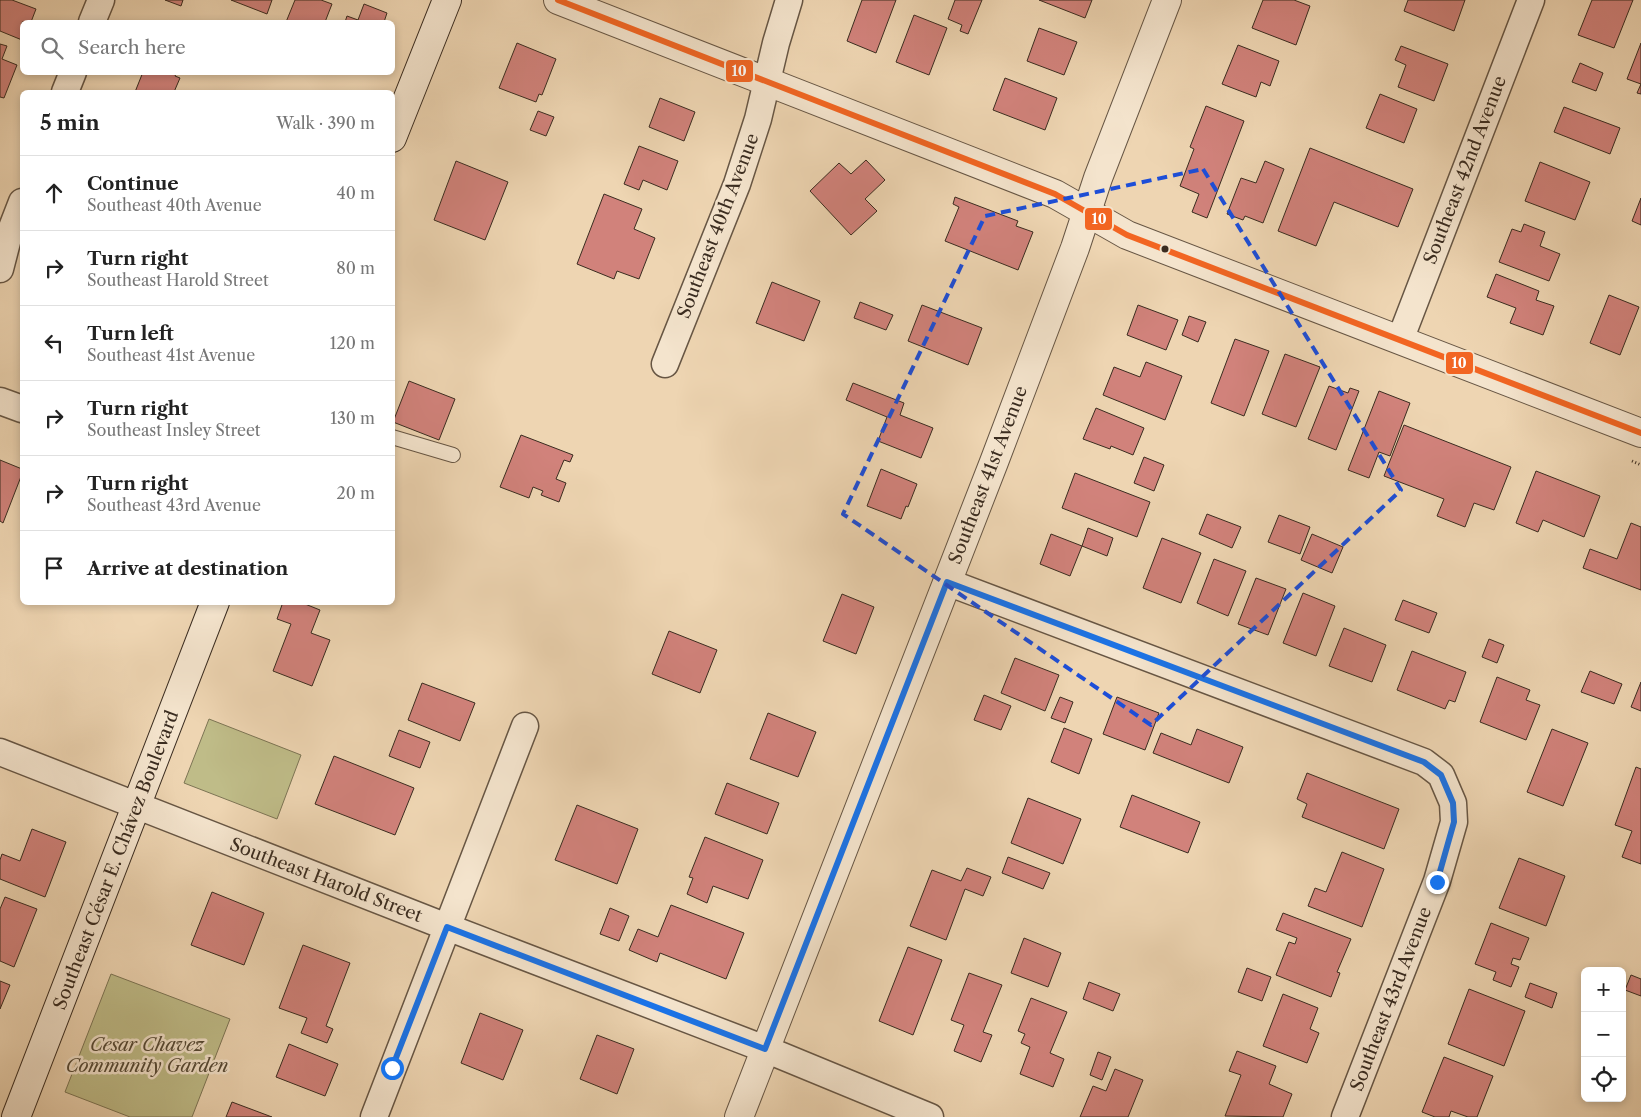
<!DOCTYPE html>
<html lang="en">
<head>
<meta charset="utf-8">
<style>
	:root { --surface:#fff; --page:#f6f6f6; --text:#222; --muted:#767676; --line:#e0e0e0 }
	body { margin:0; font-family:"Libre Caslon Text",serif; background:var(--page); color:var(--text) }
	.controls { position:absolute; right:15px; bottom:15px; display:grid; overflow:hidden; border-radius:8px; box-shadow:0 2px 8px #0003 }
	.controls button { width:45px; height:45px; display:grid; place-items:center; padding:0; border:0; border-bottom:1px solid var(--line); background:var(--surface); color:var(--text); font:25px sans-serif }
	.stop { position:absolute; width:15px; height:15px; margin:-11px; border:4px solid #1a73e8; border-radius:50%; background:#fff }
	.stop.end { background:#1a73e8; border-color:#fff; box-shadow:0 1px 5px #0008 }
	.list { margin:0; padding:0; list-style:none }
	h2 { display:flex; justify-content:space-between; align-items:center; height:65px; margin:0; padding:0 20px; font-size:21px }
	h2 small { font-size:16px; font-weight:400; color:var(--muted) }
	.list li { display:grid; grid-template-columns:32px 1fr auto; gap:15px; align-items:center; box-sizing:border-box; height:75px; padding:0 20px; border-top:1px solid var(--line) }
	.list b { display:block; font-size:19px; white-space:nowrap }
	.list p { margin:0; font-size:16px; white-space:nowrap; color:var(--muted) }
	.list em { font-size:16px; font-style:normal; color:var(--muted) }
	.icon { flex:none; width:28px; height:28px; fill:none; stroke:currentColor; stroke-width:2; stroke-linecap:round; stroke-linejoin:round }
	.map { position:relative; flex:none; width:1641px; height:1117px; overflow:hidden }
	.search { position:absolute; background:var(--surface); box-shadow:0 2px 8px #0003; left:20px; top:20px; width:375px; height:55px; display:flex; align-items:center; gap:12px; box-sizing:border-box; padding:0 18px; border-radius:8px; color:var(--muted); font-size:19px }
	.panel { position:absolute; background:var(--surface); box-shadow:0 2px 8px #0003; left:20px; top:90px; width:375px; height:515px; border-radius:8px }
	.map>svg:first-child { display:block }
	.green { fill:#bfbc88; stroke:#7c7454 }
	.building { fill:#d1827b; stroke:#3a2c20 }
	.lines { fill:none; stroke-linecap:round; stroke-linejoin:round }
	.service-casing { stroke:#675644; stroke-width:16 }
	.minor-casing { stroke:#675644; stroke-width:29 }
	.tertiary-casing { stroke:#675644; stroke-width:30 }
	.secondary-casing { stroke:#3a2c20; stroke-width:30 }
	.path { stroke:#3a2c20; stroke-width:3; stroke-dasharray:1 2.5; stroke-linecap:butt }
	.service { stroke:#f4e4cd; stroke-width:14 }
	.minor { stroke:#f4e4cd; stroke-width:26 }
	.tertiary { stroke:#f4e4cd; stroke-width:28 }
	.secondary { stroke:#f4e4cd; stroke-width:28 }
	.bus-1-casing { stroke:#f4e4cd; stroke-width:10 }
	.bus-1 { stroke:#f26522; stroke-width:6 }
	.route { stroke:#1a73e8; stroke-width:6 }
	.marked { fill:none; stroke:#1d4ed8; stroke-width:4; stroke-dasharray:10 6; stroke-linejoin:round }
	.bus-dot { fill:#3a2c20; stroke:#f4e4cd; stroke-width:2 }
	.labels { text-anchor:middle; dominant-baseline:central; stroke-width:5; stroke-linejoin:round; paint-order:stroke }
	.street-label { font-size:18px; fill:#3a2c20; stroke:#f4e4cd }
	.park-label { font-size:18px; font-style:italic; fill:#554935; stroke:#f4e4cd }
	.line-badge { stroke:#f4e4cd; stroke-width:2 }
	.badge-label { font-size:14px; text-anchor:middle; font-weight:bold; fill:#fff }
</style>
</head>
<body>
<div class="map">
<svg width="1641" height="1117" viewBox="0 0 1641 1117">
	<rect width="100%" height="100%" fill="#eed5b2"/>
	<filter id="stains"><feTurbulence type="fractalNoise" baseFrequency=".004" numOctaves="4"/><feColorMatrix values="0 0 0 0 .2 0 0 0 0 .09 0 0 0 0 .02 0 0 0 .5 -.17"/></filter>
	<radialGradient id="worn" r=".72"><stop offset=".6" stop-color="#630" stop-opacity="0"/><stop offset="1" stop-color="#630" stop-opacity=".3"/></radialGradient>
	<g class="green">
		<polygon points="209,719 301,755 277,819 184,783"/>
		<polygon points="111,974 230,1019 192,1117 130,1117 65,1092"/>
	</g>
	<g class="building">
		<polygon points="0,0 12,0 36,9 31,22 22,22 22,40 0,31"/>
		<polygon points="165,0 183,0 181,6"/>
		<polygon points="231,0 272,0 267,14"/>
		<polygon points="295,0 321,0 332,4 325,22 286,22"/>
		<polygon points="862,0 896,0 876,53 847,41"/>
		<polygon points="955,0 982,0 968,34 960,31 962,25 948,19"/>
		<polygon points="1039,0 1092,0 1085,18"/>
		<polygon points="1263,0 1294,0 1310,6 1296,45 1252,28"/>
		<polygon points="1408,0 1465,0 1454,31 1404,11"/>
		<polygon points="1592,0 1633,0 1614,48 1578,35"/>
		<polygon points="364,4 387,13 384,22 345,22 347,16 358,20"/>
		<polygon points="914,15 947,28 929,75 896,62"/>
		<polygon points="1039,28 1077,42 1064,75 1027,61"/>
		<polygon points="517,43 556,59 542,95 539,94 536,102 499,88"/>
		<polygon points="1641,43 1641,94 1637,93 1641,84 1627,79"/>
		<polygon points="0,44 7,46 2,59 17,65 4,98 0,97"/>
		<polygon points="1238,45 1279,61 1270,86 1261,82 1256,97 1222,84"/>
		<polygon points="1401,46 1448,64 1434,101 1398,87 1406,65 1395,60"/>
		<polygon points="1580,63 1603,73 1596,91 1572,82"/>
		<polygon points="143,72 177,72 175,76 180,78 174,92 135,92"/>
		<polygon points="1005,78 1057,98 1045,130 993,110"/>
		<polygon points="1380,94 1417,109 1404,143 1366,128"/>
		<polygon points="660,98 695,112 684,141 649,127"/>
		<polygon points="1206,106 1244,121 1207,218 1192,212 1199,194 1180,186 1194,149 1190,147"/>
		<polygon points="1564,107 1620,128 1610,154 1554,132"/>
		<polygon points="538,111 554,117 546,136 530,130"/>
		<polygon points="639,146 678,161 667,190 643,180 639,190 624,184"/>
		<polygon points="1310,148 1413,189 1398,227 1334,202 1316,246 1278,231"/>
		<polygon points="866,160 885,180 865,199 877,211 851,235 810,191 839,163 851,174"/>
		<polygon points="456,161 508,182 485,240 434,220"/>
		<polygon points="1265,161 1284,169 1263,223 1245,216 1243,220 1227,214 1241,178 1256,183"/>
		<polygon points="1540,162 1590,182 1575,220 1525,201"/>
		<polygon points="604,194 642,209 634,229 655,238 639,279 617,271 614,279 577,264"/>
		<polygon points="955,197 1018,221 1016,226 1033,232 1018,270 945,241 959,207 953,204"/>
		<polygon points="1641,198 1641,225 1632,221"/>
		<polygon points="1524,224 1545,232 1540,246 1560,254 1549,281 1499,262 1512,229 1521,232"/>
		<polygon points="1496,274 1539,291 1536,300 1554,306 1543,335 1510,323 1516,308 1487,297"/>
		<polygon points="772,282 820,301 804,341 756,323"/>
		<polygon points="1609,295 1639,307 1620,355 1590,343"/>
		<polygon points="860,302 893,315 886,330 854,318"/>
		<polygon points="922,305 982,328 968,365 908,341"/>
		<polygon points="1138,305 1178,320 1166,350 1127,335"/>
		<polygon points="1189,316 1206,322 1198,342 1182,335"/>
		<polygon points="1235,339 1269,351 1244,416 1211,403"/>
		<polygon points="1285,354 1320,367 1296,427 1262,414"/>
		<polygon points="1146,362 1182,376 1165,420 1103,395 1114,367 1140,377"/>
		<polygon points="409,381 455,399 439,440 393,422"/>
		<polygon points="853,383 904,403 900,415 933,428 921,458 878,441 887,417 846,400"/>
		<polygon points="1329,386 1348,393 1350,388 1359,391 1336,450 1308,439"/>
		<polygon points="1379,391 1410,403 1390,456 1379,452 1369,478 1348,470"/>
		<polygon points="1096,408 1144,428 1133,455 1111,446 1110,449 1083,439"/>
		<polygon points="1404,425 1511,467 1494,510 1474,503 1465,527 1437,516 1444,499 1384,476"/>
		<polygon points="521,435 573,455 570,462 564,460 556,479 566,483 559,502 541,495 543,491 533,487 529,498 500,487"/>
		<polygon points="1144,457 1164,465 1154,491 1134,483"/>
		<polygon points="0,460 22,469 22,474 3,523 0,521"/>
		<polygon points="881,469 917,484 908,507 906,506 901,519 867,506"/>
		<polygon points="1536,471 1600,496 1584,537 1543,520 1538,532 1516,523"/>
		<polygon points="1075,473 1150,502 1137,537 1062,508"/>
		<polygon points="1207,514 1241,527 1232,548 1199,534"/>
		<polygon points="1279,515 1310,527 1300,554 1268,542"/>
		<polygon points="1631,523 1641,527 1641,590 1583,568 1590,549 1617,559"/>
		<polygon points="1088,528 1113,538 1107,556 1082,546"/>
		<polygon points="1051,534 1082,546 1070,576 1040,564"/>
		<polygon points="1312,534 1343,547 1332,573 1301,560"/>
		<polygon points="1162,538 1201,553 1181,603 1143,588"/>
		<polygon points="1214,559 1246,571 1228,616 1197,603"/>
		<polygon points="1256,578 1286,589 1268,635 1238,624"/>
		<polygon points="1303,593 1335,606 1316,656 1283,643"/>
		<polygon points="842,594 874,607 856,654 823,641"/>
		<polygon points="1403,600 1437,613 1429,633 1395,620"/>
		<polygon points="283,602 300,602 320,610 311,633 330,640 312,686 273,671 291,624 277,619"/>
		<polygon points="1344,628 1386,645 1372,682 1329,666"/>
		<polygon points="669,631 717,650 700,693 652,674"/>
		<polygon points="1489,639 1504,645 1497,663 1482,657"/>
		<polygon points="1412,651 1466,672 1455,702 1449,700 1445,709 1397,690"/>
		<polygon points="1015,658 1059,675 1045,711 1001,693"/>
		<polygon points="1590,671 1622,684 1614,704 1581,692"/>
		<polygon points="1497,677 1530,690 1526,700 1540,705 1526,740 1480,722"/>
		<polygon points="1641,682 1641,711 1631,707"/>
		<polygon points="422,683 475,703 460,741 408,720"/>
		<polygon points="984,695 1011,706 1001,730 974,720"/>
		<polygon points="1060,697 1073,702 1065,723 1051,718"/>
		<polygon points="1117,697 1159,713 1145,750 1103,734"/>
		<polygon points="768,713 816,732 798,777 750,759"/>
		<polygon points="1064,728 1092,739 1079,774 1051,762"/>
		<polygon points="1197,729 1243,747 1229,783 1153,753 1161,733 1191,745"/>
		<polygon points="1552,729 1588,743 1563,806 1527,792"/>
		<polygon points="399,730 430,742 420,768 389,756"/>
		<polygon points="334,756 414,788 395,835 315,804"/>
		<polygon points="1636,767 1641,769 1641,864 1622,857 1632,831 1615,825"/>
		<polygon points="1307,773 1399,809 1384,849 1302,817 1307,804 1297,799"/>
		<polygon points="727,783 779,803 767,834 715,814"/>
		<polygon points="1132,795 1200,822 1188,853 1120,827"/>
		<polygon points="1028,798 1081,819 1063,864 1011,843"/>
		<polygon points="577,805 638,829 617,884 555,860"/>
		<polygon points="32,829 66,842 45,897 0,879 0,860 2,854 20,861"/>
		<polygon points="705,837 763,860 748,899 713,886 707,903 687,894 693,878 689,877"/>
		<polygon points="1342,852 1384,869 1362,927 1308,906 1315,888 1326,892"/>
		<polygon points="1008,857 1050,873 1043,889 1002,873"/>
		<polygon points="1519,858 1565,876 1546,926 1499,908"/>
		<polygon points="967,868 991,877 983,896 965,889 946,940 910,926 932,870 961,881"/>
		<polygon points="212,892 264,913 244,965 191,945"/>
		<polygon points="5,897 37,909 14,967 0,961 0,909"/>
		<polygon points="671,905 744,933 726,979 660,953 657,962 629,950 638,929 658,937"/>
		<polygon points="610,908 629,916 619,941 600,934"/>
		<polygon points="1283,913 1351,939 1337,972 1340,973 1331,997 1276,975 1289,942 1295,944 1297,938 1276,930"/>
		<polygon points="1491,923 1529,938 1520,960 1513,958 1511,964 1519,967 1511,987 1493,980 1496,972 1475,964"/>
		<polygon points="1024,938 1061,953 1048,987 1011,973"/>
		<polygon points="303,945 350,963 326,1026 333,1029 327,1043 301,1033 307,1018 279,1008"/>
		<polygon points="908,947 942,960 913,1035 879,1021"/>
		<polygon points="1247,968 1271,977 1262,1001 1238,992"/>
		<polygon points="969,973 1002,985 983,1032 992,1035 981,1062 954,1051 964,1025 951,1020"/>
		<polygon points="1631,975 1641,979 1641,996 1625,990"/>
		<polygon points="0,981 10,985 0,1009"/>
		<polygon points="1089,982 1120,994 1113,1011 1083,999"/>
		<polygon points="1530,983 1557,993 1552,1008 1525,997"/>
		<polygon points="1469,989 1525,1011 1504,1066 1448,1044"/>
		<polygon points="1283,994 1318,1008 1310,1029 1319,1033 1307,1063 1263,1046"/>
		<polygon points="1031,998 1067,1012 1050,1053 1064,1059 1053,1087 1020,1074 1030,1047 1021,1043 1025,1034 1018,1031"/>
		<polygon points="480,1013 523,1030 503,1080 461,1063"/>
		<polygon points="597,1035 634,1049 617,1094 580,1079"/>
		<polygon points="289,1044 338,1064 325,1096 276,1077"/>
		<polygon points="1237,1051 1276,1066 1269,1084 1292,1094 1283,1117 1225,1116 1241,1075 1229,1071"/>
		<polygon points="1098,1052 1111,1057 1102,1080 1090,1075"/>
		<polygon points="1444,1057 1493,1076 1477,1117 1468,1117 1451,1111 1449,1117 1435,1117 1422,1112"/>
		<polygon points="1115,1069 1143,1080 1128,1117 1080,1117 1093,1086 1106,1091"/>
		<polygon points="232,1102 272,1117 226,1117"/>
	</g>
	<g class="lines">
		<defs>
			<polyline id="service" points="392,437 453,455"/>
			<g id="minor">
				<polyline points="92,22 101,0"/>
				<polyline points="65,92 73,72"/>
				<polyline points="0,269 8,238 22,202"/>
				<polyline points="1400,340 1531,0"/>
				<polyline points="665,364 737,184 758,119 776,43 789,0"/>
				<polyline points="0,401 22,409"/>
				<polyline points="947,582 1424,762 1441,775 1453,803 1454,822 1437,881 1345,1117"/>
				<polyline points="0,752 447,927 765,1049 930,1117"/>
				<polyline points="374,1117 525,726"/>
			</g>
			<g id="tertiary">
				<polyline points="558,0 1055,194 1127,235 1641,433"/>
				<polyline points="739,1117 994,462 1075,248 1098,178 1167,0"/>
			</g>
			<g id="secondary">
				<polyline points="392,138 447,0"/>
				<polyline points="16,1117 215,602"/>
			</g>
		</defs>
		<use href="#service" class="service-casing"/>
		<use href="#minor" class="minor-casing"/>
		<use href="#tertiary" class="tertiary-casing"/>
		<use href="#secondary" class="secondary-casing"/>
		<polyline class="path" points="1632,461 1641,465"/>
		<use href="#service" class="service"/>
		<use href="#minor" class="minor"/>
		<use href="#tertiary" class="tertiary"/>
		<use href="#secondary" class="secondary"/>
		<defs>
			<polyline id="bus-1" points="558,0 1055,194 1127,235 1641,433"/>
		</defs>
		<use href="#bus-1" class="bus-1-casing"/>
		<use href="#bus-1" class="bus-1"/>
	</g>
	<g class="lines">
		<polyline class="route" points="392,1068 447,927 765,1049 947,582 1424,762 1441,775 1453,803 1454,822 1437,882"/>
	</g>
	<path class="marked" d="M1203 169 1401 490 1151 725 843 514 985 216Z"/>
	<circle class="bus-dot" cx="1165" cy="249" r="4.5"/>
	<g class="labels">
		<g class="street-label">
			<text transform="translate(1465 170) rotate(-69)">Southeast 42nd Avenue</text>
			<text transform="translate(718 226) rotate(-69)">Southeast 40th Avenue</text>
			<text transform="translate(988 475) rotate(-69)">Southeast 41st Avenue</text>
			<text transform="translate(116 860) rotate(-69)">Southeast César E. Chávez Boulevard</text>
			<text transform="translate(326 880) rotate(21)">Southeast Harold Street</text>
			<text transform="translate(1391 999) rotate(-69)">Southeast 43rd Avenue</text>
		</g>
		<g class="park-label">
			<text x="147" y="1045">Cesar Chavez<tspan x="147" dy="21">Community Garden</tspan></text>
		</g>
	</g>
	<g class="line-badge">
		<rect x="725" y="59" width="29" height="24" rx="5" fill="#f26522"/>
		<rect x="1084" y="207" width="29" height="24" rx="5" fill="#f26522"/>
		<rect x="1445" y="351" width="29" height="24" rx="5" fill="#f26522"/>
	</g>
	<g class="badge-label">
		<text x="739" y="76">10</text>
		<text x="1099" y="224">10</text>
		<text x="1459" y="368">10</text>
	</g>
	<rect width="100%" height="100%" filter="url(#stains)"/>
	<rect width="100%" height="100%" fill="url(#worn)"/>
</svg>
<div class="controls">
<button>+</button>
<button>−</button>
<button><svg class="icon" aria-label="locate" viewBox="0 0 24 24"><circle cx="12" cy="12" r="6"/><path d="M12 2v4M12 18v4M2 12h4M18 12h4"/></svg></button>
</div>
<div class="stop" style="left:392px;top:1068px"></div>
<div class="stop end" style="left:1437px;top:882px"></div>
<div class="search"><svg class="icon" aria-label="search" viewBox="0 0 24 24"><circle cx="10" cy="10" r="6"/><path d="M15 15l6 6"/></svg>Search here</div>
<section class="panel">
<h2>5 min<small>Walk · 390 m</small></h2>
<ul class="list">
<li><svg class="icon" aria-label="ahead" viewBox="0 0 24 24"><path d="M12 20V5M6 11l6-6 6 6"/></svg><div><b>Continue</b><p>Southeast 40th Avenue</p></div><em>40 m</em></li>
<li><svg class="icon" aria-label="right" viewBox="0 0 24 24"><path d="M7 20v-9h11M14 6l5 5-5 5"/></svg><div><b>Turn right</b><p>Southeast Harold Street</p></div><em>80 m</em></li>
<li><svg class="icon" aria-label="left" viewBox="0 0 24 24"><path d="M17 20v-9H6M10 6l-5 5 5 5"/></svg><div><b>Turn left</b><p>Southeast 41st Avenue</p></div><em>120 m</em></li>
<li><svg class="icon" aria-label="right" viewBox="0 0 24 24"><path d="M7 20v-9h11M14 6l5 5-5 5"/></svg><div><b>Turn right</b><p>Southeast Insley Street</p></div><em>130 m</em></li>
<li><svg class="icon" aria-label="right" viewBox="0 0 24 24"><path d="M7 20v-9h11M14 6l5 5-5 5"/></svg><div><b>Turn right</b><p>Southeast 43rd Avenue</p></div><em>20 m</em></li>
<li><svg class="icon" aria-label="arrive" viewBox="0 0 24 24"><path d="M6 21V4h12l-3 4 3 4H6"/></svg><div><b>Arrive at destination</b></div></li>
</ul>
</section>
</div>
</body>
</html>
